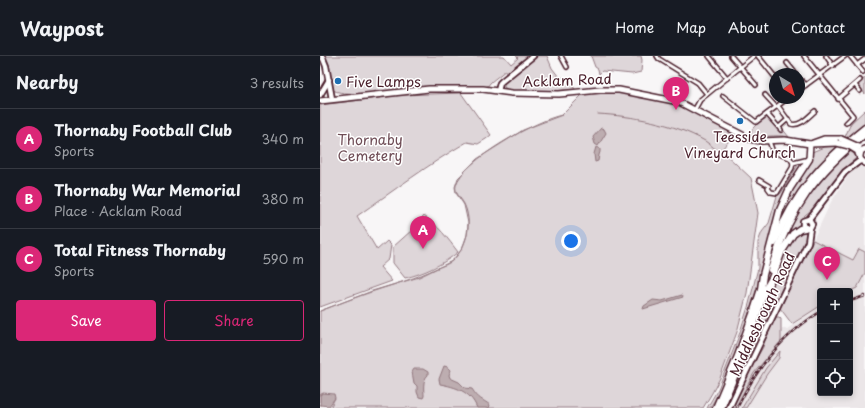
<!DOCTYPE html>
<html lang="en">
<head>
<meta charset="utf-8">
<style>
	:root { --surface:#171b24; --page:#20242c; --text:#f1f3f6; --muted:#9ea1a6; --line:#363941; --accent:#db2777 }
	body { margin:0; font-family:"Playpen Sans",sans-serif; background:var(--page); color:var(--text) }
	.controls { position:absolute; right:12px; bottom:12px; display:grid; overflow:hidden; border-radius:4px; box-shadow:0 2px 6px #0003 }
	.controls button { width:36px; height:36px; display:grid; place-items:center; padding:0; border:0; border-bottom:1px solid var(--line); background:var(--surface); color:var(--text); font:20px sans-serif }
	.compass { position:absolute; left:449px; top:12px; width:36px; height:36px; border-radius:50%; background:var(--surface); box-shadow:0 2px 6px #0003; rotate:142deg }
	.you { position:absolute; left:251px; top:185px; width:14px; height:14px; margin:-10px; border:3px solid #fff; border-radius:50%; background:#1a73e8; box-shadow:0 0 0 6px #1a73e833 }
	.badge { display:grid; place-items:center; width:26px; height:26px; border-radius:50%; background:var(--accent); color:#fff; font-size:13px; font-weight:700 }
	.pin { position:absolute; translate:-50% -33px; filter:drop-shadow(0 1px 2px #0008) }
	.pin::after { content:''; position:absolute; top:21px; width:14px; height:12px; background:inherit; clip-path:polygon(0 0,100% 0,50% 100%) }
	.list { margin:0; padding:0; list-style:none }
	h2 { display:flex; justify-content:space-between; align-items:center; height:52px; margin:0; padding:0 16px; font-size:17px }
	h2 small { font-size:13px; font-weight:400; color:var(--muted) }
	.list li { display:grid; grid-template-columns:26px 1fr auto; gap:12px; align-items:center; box-sizing:border-box; height:60px; padding:0 16px; border-top:1px solid var(--line) }
	.list b { display:block; font-size:15px; white-space:nowrap }
	.list p { margin:0; font-size:13px; white-space:nowrap; color:var(--muted) }
	.list em { font-size:13px; font-style:normal; color:var(--muted) }
	.actions { display:flex; gap:8px; padding:12px 16px }
	.actions a { flex:1; padding:9px 0; border:1px solid var(--accent); border-radius:4px; text-align:center; font-size:14px; color:var(--accent) }
	.actions .main { background:var(--accent); color:#fff }
	.icon { flex:none; width:22px; height:22px; fill:none; stroke:currentColor; stroke-width:2; stroke-linecap:round; stroke-linejoin:round }
	.map { position:relative; flex:none; width:545px; height:352px; overflow:hidden }
	header { display:flex; align-items:center; gap:24px; box-sizing:border-box; height:56px; padding:0 20px; background:var(--surface); border-bottom:1px solid var(--line) }
	header strong { font-size:19px }
	nav { display:flex; gap:22px; margin-inline-start:auto; font-size:14px }
	main { display:flex }
	aside { flex:1; background:var(--surface) }
	.map>svg:first-child { display:block }
	.built { fill:#ebe6e8 }
	.green { fill:#ded6d9; stroke:#947a82 }
	.water { fill:#bdadb0; stroke:#8f747b }
	.lines { fill:none; stroke-linecap:round; stroke-linejoin:round }
	.stream { stroke:#8f747b; stroke-width:1 }
	.street-casing { stroke:#4a1f2b; stroke-width:6 }
	.secondary-casing { stroke:#4a1f2b; stroke-width:8 }
	.primary-casing { stroke:#4a1f2b; stroke-width:8 }
	.highway-casing { stroke:#4a1f2b; stroke-width:9 }
	.street { stroke:#fff; stroke-width:3 }
	.secondary { stroke:#fff; stroke-width:4.5 }
	.primary { stroke:#fff; stroke-width:5 }
	.highway { stroke:#fff; stroke-width:6 }
	.rail-casing { stroke:#4a1f2b; stroke-width:2.5 }
	.rail { stroke:#fff; stroke-width:1; stroke-dasharray:3; stroke-linecap:butt }
	.primary-bridge-casing { stroke:#4a1f2b; stroke-width:8; stroke-linecap:butt }
	.primary-bridge { stroke:#fff; stroke-width:5 }
	.poi-dot { fill:#1f6fb2; stroke:#fff; stroke-width:1.5 }
	.labels { text-anchor:middle; dominant-baseline:central; stroke-width:3; stroke-linejoin:round; paint-order:stroke }
	.street-label { font-size:14px; fill:#4a1f2b; stroke:#fff }
	.poi-label { font-size:14px; fill:#4a1f2b; stroke:#fff; text-anchor:start }
	.park-label { font-size:14px; fill:#6f4d56; stroke:#fff }
</style>
</head>
<body>
<header>
<strong>Waypost</strong>
<nav><a>Home</a><a>Map</a><a>About</a><a>Contact</a></nav>
</header>
<main>
<aside>
<h2>Nearby<small>3 results</small></h2>
<ul class="list">
<li><span class="badge">A</span><div><b>Thornaby Football Club</b><p>Sports</p></div><em>340 m</em></li>
<li><span class="badge">B</span><div><b>Thornaby War Memorial</b><p>Place · Acklam Road</p></div><em>380 m</em></li>
<li><span class="badge">C</span><div><b>Total Fitness Thornaby</b><p>Sports</p></div><em>590 m</em></li>
</ul>
<div class="actions"><a class="main">Save</a><a>Share</a></div>
</aside>
<div class="map">
<svg width="545" height="352" viewBox="0 0 545 352">
	<rect width="100%" height="100%" fill="#f8f6f7"/>
	<filter id="ink" filterUnits="userSpaceOnUse"><feTurbulence type="fractalNoise" baseFrequency=".025" numOctaves="2"/><feDisplacementMap in="SourceGraphic" scale="8" xChannelSelector="R" yChannelSelector="G"/><feConvolveMatrix kernelMatrix="1 2 1 2 8 2 1 2 1" color-interpolation-filters="sRGB"/></filter>
	<g filter="url(#ink)">
		<g class="built">
			<polygon points="545,110 545,196 539,193 533,204 493,184 511,146 530,117 537,111"/>
			<polygon points="545,217 545,352 415,352 434,317 461,285 461,273 467,273 500,250 500,337 530,337 530,235 537,232"/>
		</g>
		<g class="green">
			<path d="M4 0H184L191 8 198 2 196 0H227L232 12 239 21 247 22 255 33 222 36 188 34 184 31 186 14 171 26 165 33C149 33 133 31 116 31 96 32 27 43 13 34L8 9Z"/>
			<polygon points="271,0 321,0 322,4 321,16 312,18 282,15 279,18 278,13 275,11"/>
			<polygon points="545,22 545,38 537,28"/>
			<polygon points="299,36 359,48 415,78 401,94 431,122 438,157 427,237 417,276 400,322 392,337 383,352 10,352 15,342 0,346 0,255 52,235 99,221 132,205 142,193 147,179 148,167 144,149 136,137 135,131 138,122 157,103 203,74 242,59 264,37"/>
			<path d="M141 37 171 79 166 83 158 88 147 86C109 108 73 135 37 160L57 194 67 185 71 189 69 203 60 211 72 225 0 251V49L82 39Z"/>
			<polygon points="545,54 545,70 529,82 525,81 531,67"/>
			<path d="M449 56 469 81C455 78 442 82 429 80L433 72Z"/>
			<polygon points="514,90 518,91 456,177 458,166 469,138 492,96 504,91"/>
			<polygon points="529,94 534,98 536,102 525,112 526,113 497,150 485,159 481,164 481,171 464,190 463,182 492,132"/>
			<polygon points="479,107 486,107 467,135 418,292 401,333 390,352 387,352 398,333 418,282 429,248 438,212 438,186 442,176 449,167 457,140 461,137"/>
			<path d="M104 160C118 169 128 183 138 196 124 208 103 218 85 222L73 207V191L92 174Z"/>
			<polygon points="484,175 486,176 487,181 408,349 430,294 460,206 469,188 478,177"/>
			<polygon points="493,184 533,204 539,193 545,196 545,217 537,232 530,235 500,235 500,250 472,268 460,252"/>
			<polygon points="456,261 459,261 461,263 461,285 434,317 415,352 412,352 436,303 443,291 445,284"/>
			<polygon points="460,295 459,302 447,318 426,352 422,352 446,312"/>
		</g>
		<g class="water">
			<polygon points="281,72 284,73 286,77 278,90 275,88 273,81"/>
			<polygon points="276,91 280,93 280,96 279,99 278,105 275,106 274,98"/>
			<polygon points="362,239 363,241 323,253 324,250 333,244 342,245"/>
			<path d="M124 310 128 311 131 314 129 319 130 322 139 326 145 332 152 333C159 344 162 343 170 349L169 352H157C150 335 136 331 120 328L119 323Z"/>
			<path d="M94 313H103L108 316V319C102 324 104 334 104 340L103 342 99 341 97 336V330L94 327 92 316Z"/>
			<polygon points="3,337 14,338 15,342 9,350 0,349 0,339"/>
		</g>
		<g class="lines">
			<g class="stream">
				<path d="M278 58C312 60 354 67 385 85 391 89 396 94 402 98"/>
				<path d="M0 255C18 248 36 241 54 235 75 228 97 222 117 212 122 210 129 208 133 204 147 191 153 166 144 148 141 142 134 137 136 129 142 105 218 63 242 59"/>
			</g>
			<defs>
				<g id="street">
					<polyline points="241,0 247,11"/>
					<polyline points="337,0 339,3 378,27 387,38"/>
					<polyline points="389,0 407,22"/>
					<polyline points="411,0 436,29"/>
					<polyline points="438,0 455,21"/>
					<polyline points="484,0 533,60 526,67"/>
					<polyline points="506,0 513,10"/>
					<polyline points="530,0 543,16"/>
					<polyline points="467,7 476,18"/>
					<polyline points="537,9 545,3"/>
					<polyline points="479,22 486,29"/>
					<polyline points="535,29 540,35"/>
					<polyline points="479,34 525,0"/>
					<polyline points="445,39 456,51"/>
					<polyline points="403,40 436,66 468,42"/>
					<polyline points="518,43 540,24"/>
					<path d="M458 50 471 68C480 71 489 60 495 55"/>
					<polyline points="375,53 380,44 434,0"/>
					<polyline points="447,58 461,74"/>
					<polyline points="459,71 468,63"/>
					<polyline points="449,85 453,96 470,102 473,107"/>
					<polyline points="473,107 489,103"/>
					<polyline points="439,124 449,130 448,132 451,136 457,137 472,112 473,107"/>
				</g>
				<g id="secondary">
					<polyline points="2,0 6,10 12,43"/>
					<polyline points="178,35 180,27 182,25 213,0"/>
					<polyline points="0,39 9,24"/>
					<polyline points="488,172 483,170 483,165 489,163 525,116 541,104"/>
					<polyline points="409,352 488,186 490,172 492,168 489,163"/>
				</g>
				<g id="primary">
					<polyline points="0,45 109,33 163,33 192,37 239,38 280,34 299,34 359,46 430,83 441,85 465,84 490,88 517,87"/>
					<polyline points="493,87 504,83 521,83"/>
					<polyline points="537,95 541,104 545,107"/>
					<polyline points="540,100 541,95 545,93"/>
					<polyline points="489,103 490,88"/>
				</g>
				<g id="highway">
					<path d="M454 187C476 135 501 107 545 72"/>
					<path d="M451 214C469 153 496 117 545 78"/>
					<polyline points="396,352 418,300 433,258 441,233 443,219 460,154 470,132 489,103"/>
					<polyline points="401,352 429,285 444,236 452,222 462,195 473,178 480,173 485,172"/>
				</g>
			</defs>
			<use href="#street" class="street-casing"/>
			<use href="#secondary" class="secondary-casing"/>
			<use href="#primary" class="primary-casing"/>
			<use href="#highway" class="highway-casing"/>
			<use href="#street" class="street"/>
			<use href="#secondary" class="secondary"/>
			<use href="#primary" class="primary"/>
			<use href="#highway" class="highway"/>
			<defs>
				<g id="rail">
					<polyline points="530,245 545,240"/>
					<path d="M417 352C436 313 462 279 500 256"/>
				</g>
			</defs>
			<use href="#rail" class="rail-casing"/>
			<use href="#rail" class="rail"/>
			<defs>
				<g id="primary-bridge">
					<polyline points="521,83 539,91"/>
					<polyline points="517,87 529,90 537,95"/>
				</g>
			</defs>
			<use href="#primary-bridge" class="primary-bridge-casing"/>
			<use href="#primary-bridge" class="primary-bridge"/>
		</g>
	</g>
	<g class="poi-dot">
		<circle cx="18" cy="25" r="4"/>
		<circle cx="420" cy="65" r="4"/>
	</g>
	<g class="labels">
		<g class="street-label">
			<text transform="translate(247 24) rotate(-2)">Acklam Road</text>
			<text transform="translate(442 258) rotate(-65)">Middlesbrough Road</text>
		</g>
		<g class="poi-label">
			<text x="26" y="25">Five Lamps</text>
			<text x="420" y="80" text-anchor="middle">Teesside<tspan x="420" dy="16">Vineyard Church</tspan></text>
		</g>
		<g class="park-label">
			<text x="50" y="83">Thornaby<tspan x="50" dy="16">Cemetery</tspan></text>
		</g>
	</g>
</svg>
<div class="controls">
<button>+</button>
<button>−</button>
<button><svg class="icon" aria-label="locate" viewBox="0 0 24 24"><circle cx="12" cy="12" r="6"/><path d="M12 2v4M12 18v4M2 12h4M18 12h4"/></svg></button>
</div>
<svg class="compass" viewBox="-18 -18 36 36"><path d="M0-13l5 13h-10z" fill="#e53935"/><path d="M0 13l5-13h-10z" fill="#9ea1a6"/></svg>
<div class="you"></div>
<div class="pin badge" style="left:103px;top:193px">A</div>
<div class="pin badge" style="left:356px;top:54px">B</div>
<div class="pin badge" style="left:507px;top:224px">C</div>
</div>
</main>
</body>
</html>
